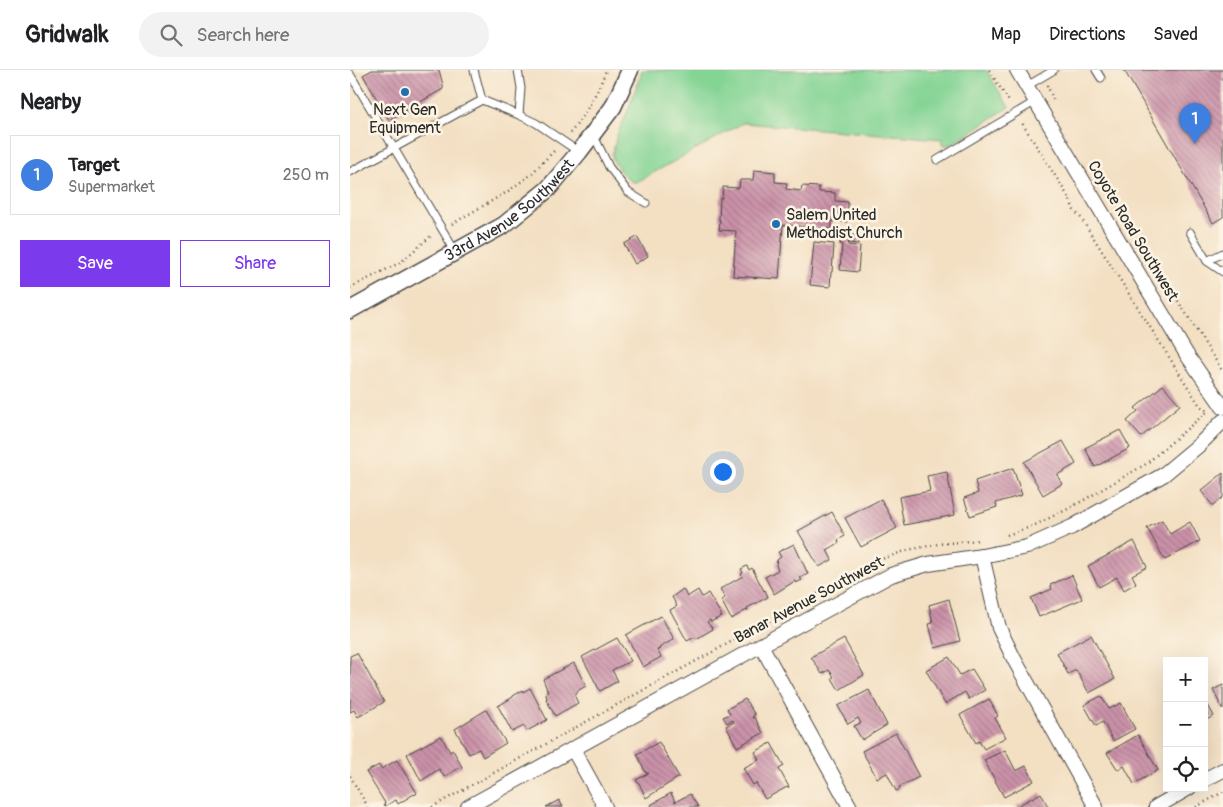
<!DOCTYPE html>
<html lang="en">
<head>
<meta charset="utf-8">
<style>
	:root { --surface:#fff; --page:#f2f2f2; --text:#202124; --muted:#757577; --line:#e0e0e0; --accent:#7c3aed }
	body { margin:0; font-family:Pangolin,sans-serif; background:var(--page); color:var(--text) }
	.controls { position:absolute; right:15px; bottom:15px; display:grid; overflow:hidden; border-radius:0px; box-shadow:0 5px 20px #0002 }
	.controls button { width:45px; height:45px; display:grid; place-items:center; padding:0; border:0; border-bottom:1px solid var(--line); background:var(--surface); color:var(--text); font:25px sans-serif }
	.you { position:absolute; left:372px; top:401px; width:18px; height:18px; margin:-12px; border:4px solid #fff; border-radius:50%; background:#1a73e8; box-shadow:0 0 0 8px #1a73e833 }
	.badge { display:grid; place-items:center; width:32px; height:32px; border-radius:50%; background:var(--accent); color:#fff; font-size:16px; font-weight:700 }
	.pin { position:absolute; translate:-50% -41px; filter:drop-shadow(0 1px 2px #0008) }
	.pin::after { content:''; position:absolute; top:26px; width:18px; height:15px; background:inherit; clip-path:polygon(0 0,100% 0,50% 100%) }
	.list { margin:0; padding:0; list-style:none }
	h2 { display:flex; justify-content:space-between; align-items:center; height:65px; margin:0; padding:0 20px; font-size:21px }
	h2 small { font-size:16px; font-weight:400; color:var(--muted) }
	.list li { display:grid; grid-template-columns:32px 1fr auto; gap:15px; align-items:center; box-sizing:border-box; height:80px; margin:0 10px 10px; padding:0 10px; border:1px solid var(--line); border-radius:0px }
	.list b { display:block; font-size:19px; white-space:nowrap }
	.list p { margin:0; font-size:16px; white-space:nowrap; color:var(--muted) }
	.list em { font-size:16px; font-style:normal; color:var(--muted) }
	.actions { display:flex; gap:10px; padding:15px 20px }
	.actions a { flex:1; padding:11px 0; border:1px solid var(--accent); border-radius:0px; text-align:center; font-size:18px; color:var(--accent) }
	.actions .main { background:var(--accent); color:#fff }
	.icon { flex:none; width:28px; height:28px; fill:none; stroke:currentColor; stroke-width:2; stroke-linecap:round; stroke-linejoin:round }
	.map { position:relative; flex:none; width:873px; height:737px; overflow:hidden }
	header { display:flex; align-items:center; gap:30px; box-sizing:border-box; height:70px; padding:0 25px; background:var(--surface); border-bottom:1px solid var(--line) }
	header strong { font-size:24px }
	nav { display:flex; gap:28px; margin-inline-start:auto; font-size:18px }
	.search { width:350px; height:45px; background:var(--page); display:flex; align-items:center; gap:12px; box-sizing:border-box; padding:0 18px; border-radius:28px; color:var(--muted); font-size:19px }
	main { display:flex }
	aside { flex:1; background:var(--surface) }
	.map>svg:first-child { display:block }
	.green { fill:#84d494; stroke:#588060 }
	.building { fill:url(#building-back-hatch) }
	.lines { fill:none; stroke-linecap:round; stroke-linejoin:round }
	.service-casing { stroke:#494642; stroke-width:9 }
	.minor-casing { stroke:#494642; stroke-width:16 }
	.tertiary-casing { stroke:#494642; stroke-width:19 }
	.path { stroke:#494642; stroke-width:2.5; stroke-dasharray:1 4; stroke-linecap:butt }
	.service { stroke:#fff; stroke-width:7 }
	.minor { stroke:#fff; stroke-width:14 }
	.tertiary { stroke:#fff; stroke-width:16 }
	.poi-dot { fill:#1f6fb2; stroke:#fcf5e5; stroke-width:2 }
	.labels { text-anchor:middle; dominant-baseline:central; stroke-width:5; stroke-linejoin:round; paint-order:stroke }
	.poi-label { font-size:16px; fill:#2b2b2b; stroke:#fcf5e5 }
	.street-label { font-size:16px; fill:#2b2b2b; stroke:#fcf5e5 }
</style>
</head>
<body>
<header>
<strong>Gridwalk</strong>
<div class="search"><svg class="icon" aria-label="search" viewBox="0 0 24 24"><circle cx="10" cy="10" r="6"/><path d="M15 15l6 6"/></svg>Search here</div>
<nav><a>Map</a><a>Directions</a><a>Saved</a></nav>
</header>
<main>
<aside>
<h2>Nearby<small></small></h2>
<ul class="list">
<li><span class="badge" style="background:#3f7fe0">1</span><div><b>Target</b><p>Supermarket</p></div><em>250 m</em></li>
</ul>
<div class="actions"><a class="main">Save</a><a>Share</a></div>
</aside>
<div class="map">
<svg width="873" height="737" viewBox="0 0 873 737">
	<defs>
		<pattern id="building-back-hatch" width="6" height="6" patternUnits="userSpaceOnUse" patternTransform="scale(1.25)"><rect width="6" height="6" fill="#cb92a9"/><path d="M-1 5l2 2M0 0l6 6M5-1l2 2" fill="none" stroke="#a5778a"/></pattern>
	</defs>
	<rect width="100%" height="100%" fill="#fcf5e5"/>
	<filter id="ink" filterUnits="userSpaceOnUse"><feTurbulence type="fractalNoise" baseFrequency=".02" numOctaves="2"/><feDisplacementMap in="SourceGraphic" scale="10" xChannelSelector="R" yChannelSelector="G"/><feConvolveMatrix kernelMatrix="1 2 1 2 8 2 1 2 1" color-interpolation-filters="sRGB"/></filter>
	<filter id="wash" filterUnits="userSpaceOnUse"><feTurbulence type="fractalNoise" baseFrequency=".0096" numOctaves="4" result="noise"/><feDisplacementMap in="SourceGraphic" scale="20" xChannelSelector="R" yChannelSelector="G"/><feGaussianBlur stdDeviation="1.12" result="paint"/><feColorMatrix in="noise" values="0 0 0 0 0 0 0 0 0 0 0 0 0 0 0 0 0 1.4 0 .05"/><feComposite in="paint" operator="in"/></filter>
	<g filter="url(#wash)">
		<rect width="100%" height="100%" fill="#f3dfc2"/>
		<polygon class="green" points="292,0 636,0 659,37 600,75 592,75 592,69 393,53 287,112 282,112 277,108 270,101 263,90 262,85 267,65 281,33"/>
		<g id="blocks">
			<g class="building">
				<polygon points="22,0 89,0 93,15 93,19 39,50 13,5"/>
				<polygon points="774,0 873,0 873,147 863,153"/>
				<polygon points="404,100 425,102 425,112 437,113 436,119 451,121 452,116 469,117 469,122 485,123 485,131 498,132 497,152 482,151 482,159 433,155 429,209 383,206 386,161 369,160 370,150 369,150 370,128 372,128 373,117 389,118 390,110 403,110"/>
				<polygon points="491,165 499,165 498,175 510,176 508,202 490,200 492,174 490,174"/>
				<polygon points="500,165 509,166 508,174 499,173"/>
				<polygon points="287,167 298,186 285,194 274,174"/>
				<polygon points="464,172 484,174 482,202 481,202 480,217 460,215"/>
				<polygon points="813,315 830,335 791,367 777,351 788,341 785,338"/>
				<polygon points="770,360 780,378 745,397 735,378"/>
				<polygon points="713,371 726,394 707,405 712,414 693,425 674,392"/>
				<polygon points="663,398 672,425 646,433 647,437 620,446 614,428 628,423 625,411"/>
				<polygon points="597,402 605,445 554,455 549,427 580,421 577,406"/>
				<polygon points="873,403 873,427 863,436 851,421"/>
				<polygon points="531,429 547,458 511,477 495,448"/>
				<polygon points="482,442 495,466 488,470 489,473 477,480 482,490 469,497 448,461"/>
				<polygon points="812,450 820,464 840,452 850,471 815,490 797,458"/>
				<polygon points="784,471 797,497 782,505 786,513 774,520 767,507 749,517 738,496"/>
				<polygon points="444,474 458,504 450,508 452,510 446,513 445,511 424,524 415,507 428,500 426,495 427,490 431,487 428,482"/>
				<polygon points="397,496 399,500 402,498 414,521 415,520 418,527 397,538 398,540 395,541 381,549 371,530 375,528 370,519 393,506 391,504 393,503 391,499"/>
				<polygon points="722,505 732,529 689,547 681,528 702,519 700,515"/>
				<polygon points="333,519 337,527 348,520 352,527 358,523 372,546 361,552 360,550 357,552 363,559 346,569 345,567 337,571 320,540 327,536 322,527"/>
				<polygon points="599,529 610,571 585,578 579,554 583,553 579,535"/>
				<polygon points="311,546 324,569 309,578 310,579 307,580 311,587 293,597 276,565"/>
				<polygon points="741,565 765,609 739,623 726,600 718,604 707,583"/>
				<polygon points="267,568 281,591 262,600 268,611 250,621 232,587"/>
				<polygon points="494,569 514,605 489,620 482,608 484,607 479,600 472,604 461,587"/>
				<polygon points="7,583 34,632 8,647 4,640 0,642 0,586"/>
				<polygon points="599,587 610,605 622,599 635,620 619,629 615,622 595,634 576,600"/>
				<polygon points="224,593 236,616 227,621 228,622 224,625 228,633 205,646 196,629 197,629 196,624 198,622 193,609"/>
				<polygon points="873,615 873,640 863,620"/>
				<polygon points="180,618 197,650 177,661 174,656 162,662 148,636 163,627 163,626 173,620 173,622"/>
				<polygon points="519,620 537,655 512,670 504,656 511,653 508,648 498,654 488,636"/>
				<polygon points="751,626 759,639 771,633 785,659 763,671 753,652 746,656 734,635"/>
				<polygon points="854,628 864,646 854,651"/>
				<polygon points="395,629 405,645 402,647 403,648 405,648 413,663 387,677 376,656 384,652 383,650 377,653 373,647 380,644 377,639"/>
				<polygon points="639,629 648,646 645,648 656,667 634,679 629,671 626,673 610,645"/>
				<polygon points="136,640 156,673 133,687 129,679 119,684 105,659"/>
				<polygon points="546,663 569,707 549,717 550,719 546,721 537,703 527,708 512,681"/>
				<polygon points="788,665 808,700 784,714 774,696 768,700 757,683"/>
				<polygon points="91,666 100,682 103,680 112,697 109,698 94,707 89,699 71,711 57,684"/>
				<polygon points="309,672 329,707 296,728 289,713 288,713 286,710 299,703 296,703 287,684"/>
				<polygon points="421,673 434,696 429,699 439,717 438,718 437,717 415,729 406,713 403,715 393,698 409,690 405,682"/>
				<polygon points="655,680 666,701 676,696 684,711 654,727 634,690"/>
				<polygon points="47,690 67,723 65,725 64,724 48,734 46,730 35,736 34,734 35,733 16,702 29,695 31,699"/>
				<polygon points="321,723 325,732 340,724 348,737 302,737 301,735"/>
				<polygon points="691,723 698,737 665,737"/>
				<polygon points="209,730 213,737 196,737"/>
			</g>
		</g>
	</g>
	<g filter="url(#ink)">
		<use href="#blocks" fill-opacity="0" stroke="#494642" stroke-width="1"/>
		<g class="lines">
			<defs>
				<g id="service">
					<polyline points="168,0 171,18 169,45 186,53 229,82"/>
					<polyline points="746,0 751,8"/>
					<polyline points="0,4 105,181"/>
					<polyline points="677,16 704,0"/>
					<polyline points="132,30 169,45"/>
					<polyline points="243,64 259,97 278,122 296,133"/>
					<polyline points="587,90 686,31"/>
					<polyline points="0,102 132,30 124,0"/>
					<polyline points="840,162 857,191 873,202"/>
					<polyline points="857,191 873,183"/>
				</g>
				<g id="minor">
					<polyline points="667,0 837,285 873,337"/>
					<polyline points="632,486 649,558 664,589 746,737"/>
					<polyline points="411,575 500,737"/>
					<polyline points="223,679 255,737"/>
					<polyline points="854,710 873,700"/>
					<polyline points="118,737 411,575 541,505 578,494 632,486 677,477 722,457 813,405 849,375 873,351"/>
					<polyline points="806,737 839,718"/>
				</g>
				<g id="tertiary">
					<path id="s1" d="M0 240 154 155 198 119 229 82 263 37 280 0"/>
				</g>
			</defs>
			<use href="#service" class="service-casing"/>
			<use href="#minor" class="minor-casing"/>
			<use href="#tertiary" class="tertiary-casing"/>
			<g class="path">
				<polyline points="639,0 660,33"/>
				<polyline points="697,15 704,31"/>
				<path d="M220 63C233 49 250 18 256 0"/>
				<polyline points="761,125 873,302"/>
				<polyline points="102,154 157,122 179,106 206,79"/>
				<polyline points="0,218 51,192 82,165"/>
				<polyline points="657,465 683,456 720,438 796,394 858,341 850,336 731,148 724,140 719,128 672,53"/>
				<polyline points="0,706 18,737"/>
				<polyline points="82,737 529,490 558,480 588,474 629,470"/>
				<polyline points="846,737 873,722"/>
			</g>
			<use href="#service" class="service"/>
			<use href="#minor" class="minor"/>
			<use href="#tertiary" class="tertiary"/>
		</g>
	</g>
	<g class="poi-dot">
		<circle cx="55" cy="22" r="5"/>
		<circle cx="426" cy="154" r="5"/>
	</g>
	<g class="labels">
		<g class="poi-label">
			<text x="55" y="40">Next Gen<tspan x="55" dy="18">Equipment</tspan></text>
			<text x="436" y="145" text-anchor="start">Salem United<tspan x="436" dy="18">Methodist Church</tspan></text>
		</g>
		<g class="street-label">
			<text stroke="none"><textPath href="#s1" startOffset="189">33rd Avenue Southwest</textPath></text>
			<text transform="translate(783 161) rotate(59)">Coyote Road Southwest</text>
			<text transform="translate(459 530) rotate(-28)">Banar Avenue Southwest</text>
		</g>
	</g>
</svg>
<div class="controls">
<button>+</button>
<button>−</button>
<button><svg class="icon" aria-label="locate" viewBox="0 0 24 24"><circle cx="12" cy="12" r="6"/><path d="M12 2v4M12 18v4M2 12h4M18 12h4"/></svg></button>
</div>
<div class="you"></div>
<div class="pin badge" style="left:845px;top:74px;background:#3f7fe0">1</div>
</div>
</main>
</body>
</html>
